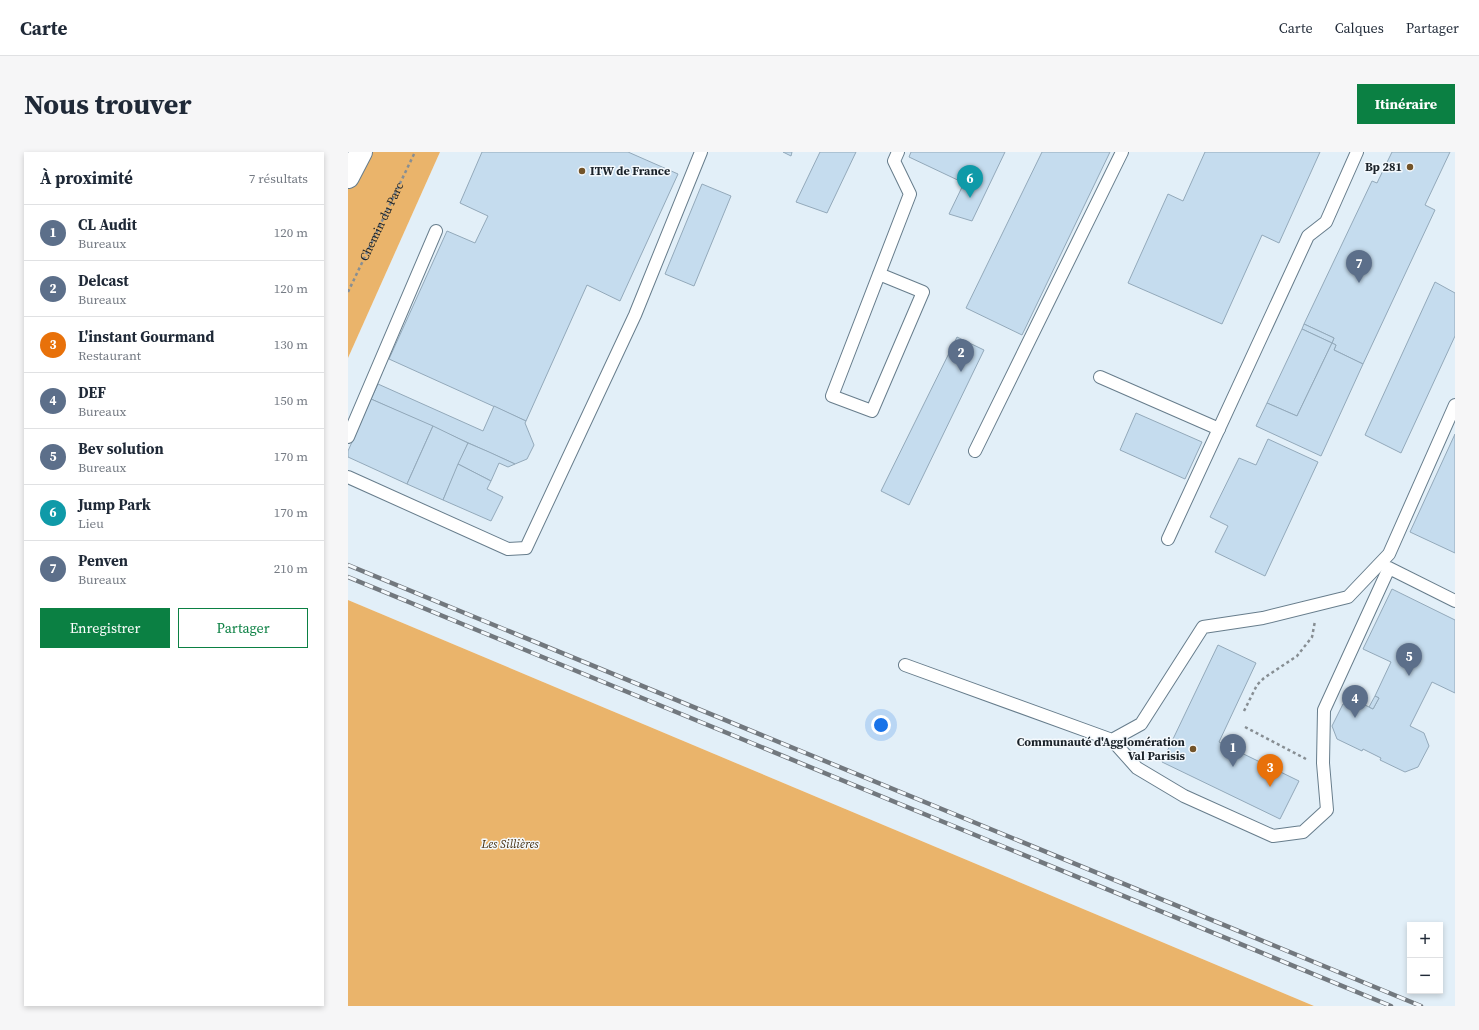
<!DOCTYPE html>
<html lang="fr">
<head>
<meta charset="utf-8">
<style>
	:root { --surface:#fff; --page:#f6f6f7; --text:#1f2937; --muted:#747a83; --line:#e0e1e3; --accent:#0b8043 }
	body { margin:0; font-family:"Source Serif 4",serif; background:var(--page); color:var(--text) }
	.controls { position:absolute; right:12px; bottom:12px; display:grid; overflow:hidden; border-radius:0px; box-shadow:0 2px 6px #0003 }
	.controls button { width:36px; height:36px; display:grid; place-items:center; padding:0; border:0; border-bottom:1px solid var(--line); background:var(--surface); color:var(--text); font:20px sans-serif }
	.you { position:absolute; left:533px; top:573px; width:14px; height:14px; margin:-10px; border:3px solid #fff; border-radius:50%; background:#1a73e8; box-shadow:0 0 0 6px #1a73e833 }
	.badge { display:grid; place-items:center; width:26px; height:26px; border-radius:50%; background:var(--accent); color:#fff; font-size:13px; font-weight:700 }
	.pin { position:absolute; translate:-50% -33px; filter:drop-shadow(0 1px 2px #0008) }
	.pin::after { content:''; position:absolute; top:21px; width:14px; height:12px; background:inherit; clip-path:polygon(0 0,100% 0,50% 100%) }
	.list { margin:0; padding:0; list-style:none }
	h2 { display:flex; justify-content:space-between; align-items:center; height:52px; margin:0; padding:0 16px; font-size:17px }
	h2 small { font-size:13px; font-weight:400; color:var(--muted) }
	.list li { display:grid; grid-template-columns:26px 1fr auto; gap:12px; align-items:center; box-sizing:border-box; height:56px; padding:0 16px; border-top:1px solid var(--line) }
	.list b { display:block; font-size:15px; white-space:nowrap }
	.list p { margin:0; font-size:13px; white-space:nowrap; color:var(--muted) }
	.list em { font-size:13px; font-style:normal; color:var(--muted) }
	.actions { display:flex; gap:8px; padding:12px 16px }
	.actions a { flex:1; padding:9px 0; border:1px solid var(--accent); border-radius:0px; text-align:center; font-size:14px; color:var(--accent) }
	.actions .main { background:var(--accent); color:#fff }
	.map { position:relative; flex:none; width:1107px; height:854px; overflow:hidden; border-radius:0px }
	header { display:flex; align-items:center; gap:24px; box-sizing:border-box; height:56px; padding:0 20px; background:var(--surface); border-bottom:1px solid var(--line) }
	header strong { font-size:19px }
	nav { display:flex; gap:22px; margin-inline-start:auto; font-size:14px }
	.intro { display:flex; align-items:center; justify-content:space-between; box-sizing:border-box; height:96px; padding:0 24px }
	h1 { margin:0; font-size:28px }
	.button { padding:10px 18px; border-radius:0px; background:var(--accent); color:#fff; font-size:14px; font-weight:700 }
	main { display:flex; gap:24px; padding:0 24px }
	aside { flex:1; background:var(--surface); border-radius:0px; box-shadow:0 2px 6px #0003 }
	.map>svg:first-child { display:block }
	.built { fill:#e2eff8; fill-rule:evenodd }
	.forest { fill:#eab46b }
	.building { fill:#c5dcee; stroke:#93a9ba }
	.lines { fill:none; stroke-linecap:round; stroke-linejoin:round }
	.lane-casing { stroke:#677d8c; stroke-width:14 }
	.secondary-casing { stroke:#677d8c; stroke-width:24 }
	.path { stroke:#878e93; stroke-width:2.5; stroke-dasharray:3 3; stroke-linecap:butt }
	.lane { stroke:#fff; stroke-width:12 }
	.secondary { stroke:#fff; stroke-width:22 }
	.rail-casing { stroke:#72787e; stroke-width:4.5 }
	.rail { stroke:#f4f9fd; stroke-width:3; stroke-dasharray:9; stroke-linecap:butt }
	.poi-dot { fill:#735429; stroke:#f4f9fd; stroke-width:1.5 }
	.labels { text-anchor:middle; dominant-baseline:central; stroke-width:3; stroke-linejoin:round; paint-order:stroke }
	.poi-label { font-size:12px; font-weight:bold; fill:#1a2229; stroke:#f4f9fd; text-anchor:end }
	.street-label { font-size:12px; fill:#1a2229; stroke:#f4f9fd }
	.park-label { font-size:12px; font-style:italic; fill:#432d0d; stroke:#f4f9fd }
</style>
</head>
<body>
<header>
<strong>Carte</strong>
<nav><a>Carte</a><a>Calques</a><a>Partager</a></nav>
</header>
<div class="intro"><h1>Nous trouver</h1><a class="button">Itinéraire</a></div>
<main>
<aside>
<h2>À proximité<small>7 résultats</small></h2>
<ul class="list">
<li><span class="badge" style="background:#5c6f8a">1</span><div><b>CL Audit</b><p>Bureaux</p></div><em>120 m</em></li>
<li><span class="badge" style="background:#5c6f8a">2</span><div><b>Delcast</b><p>Bureaux</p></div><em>120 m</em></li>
<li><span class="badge" style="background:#e8710a">3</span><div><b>L'instant Gourmand</b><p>Restaurant</p></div><em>130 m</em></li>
<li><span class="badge" style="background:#5c6f8a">4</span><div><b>DEF</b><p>Bureaux</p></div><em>150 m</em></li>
<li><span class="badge" style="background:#5c6f8a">5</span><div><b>Bev solution</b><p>Bureaux</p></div><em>170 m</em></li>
<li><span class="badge" style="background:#0f9aa8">6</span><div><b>Jump Park</b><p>Lieu</p></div><em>170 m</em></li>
<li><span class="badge" style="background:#5c6f8a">7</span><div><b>Penven</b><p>Bureaux</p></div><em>210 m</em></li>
</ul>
<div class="actions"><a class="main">Enregistrer</a><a>Partager</a></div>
</aside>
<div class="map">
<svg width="1107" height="854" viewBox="0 0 1107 854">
	<rect width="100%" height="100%" fill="#f4f9fd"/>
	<path class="built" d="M92 0H1107V854H966L0 448V206ZM1062 773H1092V839H1062Z"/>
	<g class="forest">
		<polygon points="0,0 92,0 0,206"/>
		<polygon points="0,448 966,854 0,854"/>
	</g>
	<g class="building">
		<polygon points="134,0 280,0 330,22 272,149 239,133 178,269 41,207 99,79 127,91 140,64 112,51"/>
		<polygon points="435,0 444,0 443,4"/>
		<polygon points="472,0 508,0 479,61 448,50"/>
		<polygon points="563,0 657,0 624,69 601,62 616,31 561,5"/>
		<polygon points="694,0 762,0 674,183 618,156"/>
		<polygon points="857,0 972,0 931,91 914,83 874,172 780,131 820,42 835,49"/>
		<polygon points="1044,0 1102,0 1077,53 1087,58 1015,212 986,198 988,193 984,191 986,186 956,172 1024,29 1029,31"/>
		<polygon points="354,32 383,44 346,134 317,122"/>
		<polygon points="1087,130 1107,141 1107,184 1053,301 1017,283"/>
		<polygon points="956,172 986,186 984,191 954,177"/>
		<polygon points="954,177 984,191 949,264 919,251"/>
		<polygon points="609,185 636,198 561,353 533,339"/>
		<polygon points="984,191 988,193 986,198 1015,212 973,304 908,274 919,251 949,264"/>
		<polygon points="30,232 135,279 146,254 178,269 177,271 186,293 179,307 167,312 23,247"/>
		<polygon points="23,247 85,274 59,332 0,305 0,299"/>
		<polygon points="788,261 854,290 837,327 772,298"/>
		<polygon points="85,274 120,291 95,348 59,332"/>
		<polygon points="1107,282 1107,401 1062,380"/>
		<polygon points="920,287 970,310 917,424 867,400 880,374 862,365 891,306 908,313"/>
		<polygon points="120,291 141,300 167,312 160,315 151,311 143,329 110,312"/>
		<polygon points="110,312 143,329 139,337 155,345 143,369 95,348"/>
		<polygon points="1044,437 1107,468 1107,541 1084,530 1062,574 1076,581 1081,594 1070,615 1057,620 1032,608 1033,606 1015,597 1014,599 989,587 984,574 995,552 1009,549 1025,557 1031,546 1027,544 1043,510 1015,497"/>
		<polygon points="870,493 908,511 871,590 951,629 932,667 814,610"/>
		<polygon points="1027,544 1031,546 1025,557 1021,555"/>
	</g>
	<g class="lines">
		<defs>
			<g id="lane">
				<polyline points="531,122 575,140 524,259 484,244 562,42 546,9 550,0"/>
				<polyline points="752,225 871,277"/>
				<polyline points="0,285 88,79"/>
				<polyline points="627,299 774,0"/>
				<polyline points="0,325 160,397 178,396 287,163 353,0"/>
				<polyline points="820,387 960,84 978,70 1009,0"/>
				<polyline points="557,513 764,588 793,572 855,475 915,466 1000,445 1041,402 1107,253"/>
				<polyline points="764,588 789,616 836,644 925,684 955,680 979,658 975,611 976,558 1041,416 1107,449"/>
			</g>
			<polyline id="secondary" points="0,25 13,0"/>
		</defs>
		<use href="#lane" class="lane-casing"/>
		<use href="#secondary" class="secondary-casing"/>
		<g class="path">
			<path id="s1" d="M0 140 67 0"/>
			<polyline points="896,559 909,533 916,526 949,504 964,485 967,469"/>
			<polyline points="897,575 958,607"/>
		</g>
		<use href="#lane" class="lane"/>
		<use href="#secondary" class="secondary"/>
		<defs>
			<g id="rail">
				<polyline points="0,413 1073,854"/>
				<polyline points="0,425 1043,854"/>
			</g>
		</defs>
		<use href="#rail" class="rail-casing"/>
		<use href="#rail" class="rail"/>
	</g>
	<g class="poi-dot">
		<circle cx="1062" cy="15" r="4"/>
		<circle cx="234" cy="19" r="4"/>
		<circle cx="845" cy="597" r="4"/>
	</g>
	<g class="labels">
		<g class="poi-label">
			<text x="1054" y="15">Bp 281</text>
			<text x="242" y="19" text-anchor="start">ITW de France</text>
			<text x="837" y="590">Communauté d'Agglomération<tspan x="837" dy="14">Val Parisis</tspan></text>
		</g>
		<g class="street-label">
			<text stroke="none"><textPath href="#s1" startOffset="78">Chemin du Parc</textPath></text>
		</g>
		<g class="park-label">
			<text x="162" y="692">Les Sillières</text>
		</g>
	</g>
</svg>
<div class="controls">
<button>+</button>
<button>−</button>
</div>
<div class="you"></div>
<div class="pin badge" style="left:885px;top:615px;background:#5c6f8a">1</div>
<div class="pin badge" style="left:613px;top:220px;background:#5c6f8a">2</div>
<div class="pin badge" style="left:922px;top:635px;background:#e8710a">3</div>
<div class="pin badge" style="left:1007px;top:566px;background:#5c6f8a">4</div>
<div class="pin badge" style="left:1061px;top:524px;background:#5c6f8a">5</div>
<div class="pin badge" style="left:622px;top:46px;background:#0f9aa8">6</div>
<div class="pin badge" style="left:1011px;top:131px;background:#5c6f8a">7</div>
</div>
</main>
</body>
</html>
